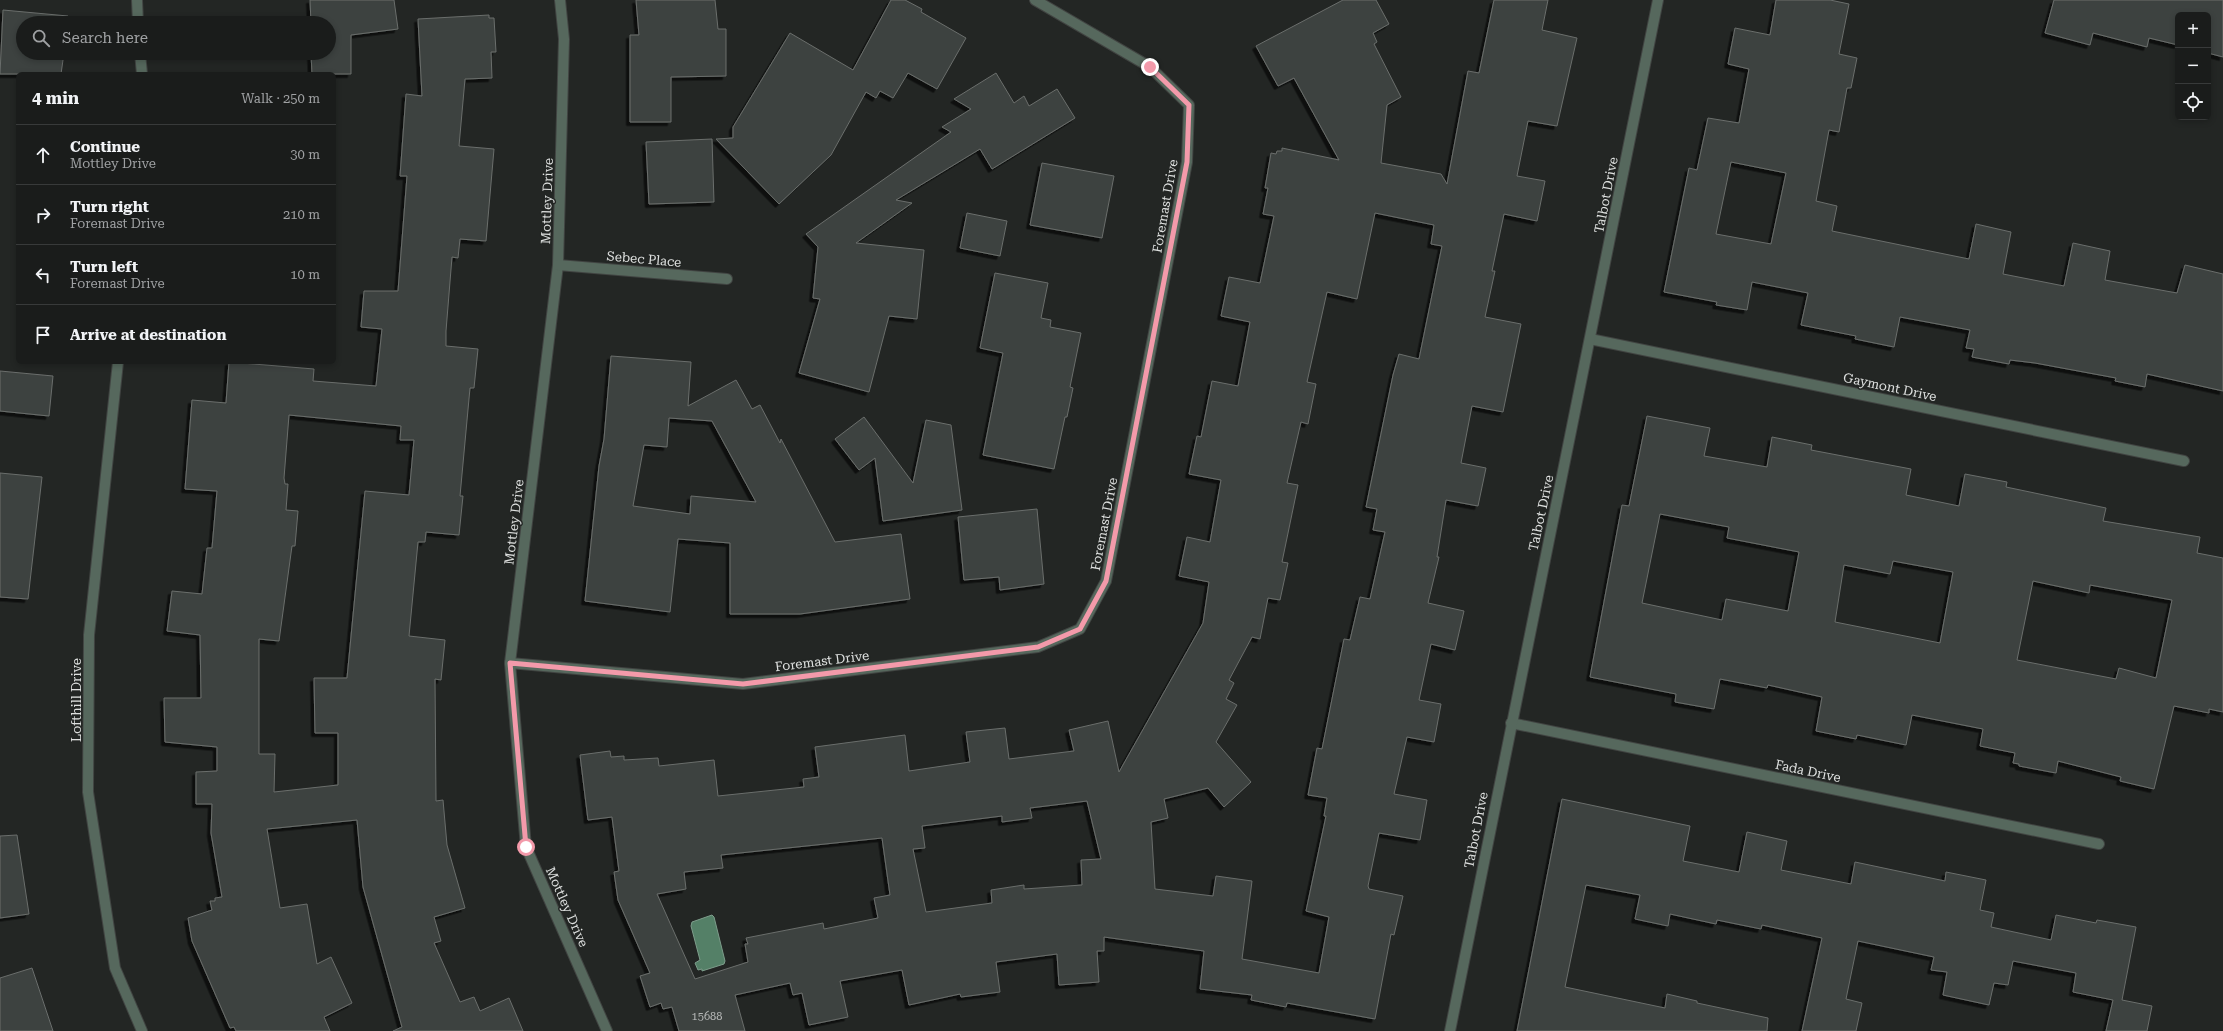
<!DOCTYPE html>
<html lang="en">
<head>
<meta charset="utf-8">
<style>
	:root { --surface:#1a1c1b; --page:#232524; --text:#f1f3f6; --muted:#9fa1a3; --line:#383a3a }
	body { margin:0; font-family:"Roboto Serif",serif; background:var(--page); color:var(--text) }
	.controls { position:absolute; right:12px; top:12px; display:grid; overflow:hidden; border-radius:6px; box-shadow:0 2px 6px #0003 }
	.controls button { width:36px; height:36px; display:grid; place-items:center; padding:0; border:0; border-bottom:1px solid var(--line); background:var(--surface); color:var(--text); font:20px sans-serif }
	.stop { position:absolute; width:12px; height:12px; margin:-9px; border:3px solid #f39aaa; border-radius:50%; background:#fff }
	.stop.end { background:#f39aaa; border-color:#fff; box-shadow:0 1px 4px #0008 }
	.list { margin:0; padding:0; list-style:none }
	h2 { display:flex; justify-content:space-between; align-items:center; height:52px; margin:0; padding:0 16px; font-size:17px }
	h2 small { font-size:13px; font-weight:400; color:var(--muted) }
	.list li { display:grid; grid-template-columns:26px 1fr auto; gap:12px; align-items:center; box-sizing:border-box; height:60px; padding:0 16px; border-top:1px solid var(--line) }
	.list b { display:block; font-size:15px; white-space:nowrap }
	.list p { margin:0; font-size:13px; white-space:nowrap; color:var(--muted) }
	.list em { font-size:13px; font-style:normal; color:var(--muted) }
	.icon { flex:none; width:22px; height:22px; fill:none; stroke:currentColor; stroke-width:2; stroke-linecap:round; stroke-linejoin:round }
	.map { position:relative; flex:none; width:2223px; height:1031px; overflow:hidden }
	.search { position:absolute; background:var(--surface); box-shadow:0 2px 6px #0003; left:16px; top:16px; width:320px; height:44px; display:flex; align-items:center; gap:10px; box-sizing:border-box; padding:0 14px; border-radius:22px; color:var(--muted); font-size:15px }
	.panel { position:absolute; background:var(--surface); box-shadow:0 2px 6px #0003; left:16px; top:72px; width:320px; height:292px; border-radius:6px }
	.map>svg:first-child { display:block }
	.water { fill:#548067; stroke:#7d9d8b }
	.building { fill:#3e423f; stroke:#6a6e6c; fill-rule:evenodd; filter:url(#shadow) }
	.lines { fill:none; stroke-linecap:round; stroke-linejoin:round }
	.street-casing { stroke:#414442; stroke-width:12 }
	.street { stroke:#56685d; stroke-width:10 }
	.route { stroke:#f39aaa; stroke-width:5 }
	.labels { text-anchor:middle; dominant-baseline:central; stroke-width:3; stroke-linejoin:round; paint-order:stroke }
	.number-label { font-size:11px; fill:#b6b8b7 }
	.street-label { font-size:13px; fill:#dee0df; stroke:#232624 }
</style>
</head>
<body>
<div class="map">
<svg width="2223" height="1031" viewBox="0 0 2223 1031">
	<defs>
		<filter id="shadow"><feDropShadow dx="-3.5" dy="3.5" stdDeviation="0" flood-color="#0009"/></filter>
	</defs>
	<rect width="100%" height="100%" fill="#232624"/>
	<polygon class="water" points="712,915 714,917 725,961 724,964 702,971 702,969 698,970 695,963 700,960 691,926 692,922"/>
	<g class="building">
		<polygon points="310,0 394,0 398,29 351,35 351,74 312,74 311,53 329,53 329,23 311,23"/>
		<polygon points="636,0 715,0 718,29 726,29 726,76 671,77 671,122 630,122 630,35 639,35"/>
		<polygon points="891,0 905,0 922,9 921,12 966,38 937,89 908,73 893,98 880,91 876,98 866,92 831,155 779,204 716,139 733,138 733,127 790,33 853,70"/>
		<path d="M1343 0H1376L1389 24 1373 33 1377 42 1374 44 1401 97 1387 105 1381 163 1441 174 1447 184 1468 71 1479 73 1494 0H1548L1542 30 1577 38 1557 126 1528 121 1517 176 1545 181 1537 221 1504 214 1492 271H1495L1485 317 1521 324 1503 412 1472 406 1461 463 1486 468 1478 506 1446 500 1437 557H1439L1428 603 1464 611 1455 650 1431 644 1419 700 1441 704 1434 742 1407 737 1394 794 1427 800 1420 840 1379 833 1368 886 1369 889 1403 896 1394 935 1391 934 1375 1019 1287 1003 1286 1007 1251 1000 1252 995 1200 989 1204 951 1104 937V951H1097L1099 982 1059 985 1057 954 996 962 1000 992 961 997 960 994 909 1005 902 970 840 981 848 1017 809 1025 802 993 793 995 790 983 735 995 745 1031H679L672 1007 663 1009 661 1003 650 1007 640 976 650 973 618 900 614 872 619 871 612 817 588 820 580 755 610 751 611 757 624 756V760L658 758 659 766 714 760 718 796 804 787 803 779 819 777 815 747 905 735 909 771 970 762 966 732 1005 728 1009 759 1074 751 1069 730 1108 721 1119 772 1203 623 1209 582 1179 576 1187 537 1210 542 1221 480 1189 474 1197 436 1201 437 1212 381 1238 386 1250 322 1221 316 1229 277 1260 283 1274 216 1263 214 1268 188H1265L1271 153 1276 154 1277 151H1282V148L1339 160 1294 78 1278 86 1256 46ZM1375 213 1434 225 1431 244 1442 246 1419 359 1399 354 1393 375 1366 507 1377 509 1373 530 1385 532 1370 599 1360 597 1350 640 1344 639 1322 749 1317 748 1308 795 1327 798 1324 816H1326L1306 911 1329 917 1319 973 1242 959 1252 881 1216 876 1213 896 1155 889 1151 822 1168 818 1164 799 1208 788 1224 807 1251 782 1216 742 1237 705 1226 699 1234 683 1229 680 1252 637 1260 639 1268 598 1280 600 1288 563 1282 562 1298 485 1287 483 1301 422 1308 424 1316 384 1307 382 1327 292 1357 299ZM1087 801 1101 859 1081 860 1082 885 1024 889V885L991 890 992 903 926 912 913 849 925 848 922 826 1002 816V822L1032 818 1030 808ZM882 838 890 895 874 898 878 918 824 929 823 923 746 938 748 944H745L748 962 695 979 657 894 686 889 684 872 723 868 721 855Z"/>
		<path d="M1776 0H1830L1849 4 1839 54 1857 58 1851 88H1847L1839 132 1829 130 1816 201 1837 206 1832 231 1969 259 1976 224 2011 232 2003 274 2064 286 2073 243 2110 251 2105 280 2177 293 2185 265 2223 274V391L2147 374 2145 387 2115 381 2116 378 2035 363 2010 360 2009 364 1972 357 1974 349 1966 348 1970 330 1900 317 1894 347 1855 339 1856 336 1801 325 1808 293 1752 282 1747 310 1716 305 1717 302 1664 292 1689 168 1697 170 1708 118 1739 123 1749 69 1728 64 1735 28 1770 35ZM1731 162 1786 173 1771 244 1716 234Z"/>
		<polygon points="2054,0 2223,0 2223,57 2208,53 2208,15 2178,15 2178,45 2149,38 2147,47 2093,33 2090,45 2045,33"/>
		<polygon points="3,10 68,16 68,23 23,23 23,53 64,53 61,74 0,74"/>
		<path d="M489 15V18H494L496 52H491L492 78 465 79 459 146 494 149 486 241 460 239 458 258 452 257 446 331V346L478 349 474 388H470L460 496H463L459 535 426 532 425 542H418L409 636 445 640 441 680 435 679 436 801 443 800 447 845 465 908 434 917 441 941 434 943 460 1002 474 997 480 1011 509 998 523 1031H393L402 1027 363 887 357 820 267 829 280 908 307 904 317 964 331 957 352 1003 324 1017 330 1031H236L234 1027 230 1028 192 941 188 918 212 910 210 901H215V898L222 897 211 833 212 804H196V772L217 771V747L165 742 164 698H201L200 635 167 631 172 591 202 594 207 548H212L217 491 185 489 192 400 226 403 229 362 314 369 313 381 376 386 382 329 361 327 364 291H398L407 176H400L406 94 422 96 418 19ZM289 415 401 426 400 440H414L409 495 365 491 347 678H314L315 733H338V785L274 792 275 754H259V639L279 641 292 546H295L298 511 286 510 288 484H285L284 478Z"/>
		<polygon points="996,73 1014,103 1024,96 1029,106 1057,89 1075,118 992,169 980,149 896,200 912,203 856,243 924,250 917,319 889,316 869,392 799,373 820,299 813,298 818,247 806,234 951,132 942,127 971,109 954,99"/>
		<polygon points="712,139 714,202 649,204 646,142"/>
		<polygon points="1042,163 1114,176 1102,238 1030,225"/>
		<polygon points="967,213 1007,221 1000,256 960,248"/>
		<polygon points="995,273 1048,283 1041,318 1051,320 1050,327 1081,333 1070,387 1073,388 1067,417 1065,417 1054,469 983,455 1003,353 980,348"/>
		<path d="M611 356 691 362 688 406 736 380 752 409 760 405 780 443 781 439 835 542 901 534 910 599 800 614H730V543L678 539 670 612 585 601 599 466 604 439ZM669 418 712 421 756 502 691 496 690 514 633 506 644 445 667 447Z"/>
		<polygon points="0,371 53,376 49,416 0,411"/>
		<path d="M1647 416 1710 428 1704 456 1767 467 1772 437 1812 445 1811 450 1911 469 1906 495 1959 506 1965 474 2007 482 2006 487 2106 508 2103 521 2200 537 2197 553 2223 558V712L2209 709V713L2174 706 2154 789 2120 781 2121 777 2058 761 2056 773 2019 766V764L2013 763 2015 753 1980 746 1983 729 1912 715 1906 745 1857 735 1856 739 1816 731 1822 697 1768 685 1767 688 1720 679 1714 709 1675 702 1676 694 1590 677 1622 505 1629 506ZM1660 514 1729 527 1727 538 1799 552 1788 611 1726 599 1722 620 1642 603ZM1893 561 1953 572 1940 643 1835 622 1844 565 1890 574ZM2033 581 2089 593 2090 585 2172 600 2156 678 2119 668 2116 679 2017 660Z"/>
		<polygon points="864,417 913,483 926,420 951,425 962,510 883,521 875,458 859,470 835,439"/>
		<polygon points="0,473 42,477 28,599 0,597"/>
		<polygon points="1037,509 1044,584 1000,590 999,577 964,580 958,517"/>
		<polygon points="1562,799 1690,826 1683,861 1739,872 1747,832 1787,841 1781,870 1851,884 1855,862 1945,881 1946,872 1986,880 1980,910 1994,913 1991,927 2051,940 2056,915 2096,923 2097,920 2136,927 2122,1000 2152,1006 2147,1031 2106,1031 2113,1000 2073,992 2076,973 2013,961 2008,985 1994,983 1989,1005 1943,995 1947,972 1931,970 1934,957 1858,941 1846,999 1862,1003 1856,1031 1802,1031 1822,938 1762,925 1761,929 1717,920 1716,924 1670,914 1668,926 1635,919 1640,895 1586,885 1565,987 1665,1008 1667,994 1697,1001 1697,1003 1768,1018 1767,1031 1517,1031"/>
		<polygon points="17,835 29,914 0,918 0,836"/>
		<polygon points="32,968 53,1031 0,1031 0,978"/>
	</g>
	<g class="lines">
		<defs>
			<g id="street">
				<polyline points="137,0 138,23"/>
				<polyline points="560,0 564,39 558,265 510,663 526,847 607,1031"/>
				<polyline points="140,53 142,74"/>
				<polyline points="558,265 727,279"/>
				<polyline points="1590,339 2184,461"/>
				<polyline points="118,362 89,635 88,792 115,968 142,1031"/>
				<polyline points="510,663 743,684 1038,647 1080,629 1106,581 1187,162 1189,105 1150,67 1035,0"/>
				<polyline points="1511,723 2099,844"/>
				<polyline points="1450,1031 1658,0"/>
			</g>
		</defs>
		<use href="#street" class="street-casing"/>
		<use href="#street" class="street"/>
	</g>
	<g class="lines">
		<polyline class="route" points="526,847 510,663 743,684 1038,647 1080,629 1106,581 1187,162 1189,105 1150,67"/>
	</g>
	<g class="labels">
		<g class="number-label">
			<text x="707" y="1016">15688</text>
		</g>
		<g class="street-label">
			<text transform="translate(1606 195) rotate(-79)">Talbot Drive</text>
			<text transform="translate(547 201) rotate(-88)">Mottley Drive</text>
			<text transform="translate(1165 206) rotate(-80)">Foremast Drive</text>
			<text transform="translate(644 259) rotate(5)">Sebec Place</text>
			<text transform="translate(1890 387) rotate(12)">Gaymont Drive</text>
			<text transform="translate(1541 513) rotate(-78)">Talbot Drive</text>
			<text transform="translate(514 522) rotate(-83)">Mottley Drive</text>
			<text transform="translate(1104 524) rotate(-79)">Foremast Drive</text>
			<text transform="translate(822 661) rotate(-7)">Foremast Drive</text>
			<text transform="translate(76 700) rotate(-90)">Lofthill Drive</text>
			<text transform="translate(1808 771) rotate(12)">Fada Drive</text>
			<text transform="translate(1476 830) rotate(-79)">Talbot Drive</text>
			<text transform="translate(567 907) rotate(66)">Mottley Drive</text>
		</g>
	</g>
</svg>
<div class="controls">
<button>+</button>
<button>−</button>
<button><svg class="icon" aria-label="locate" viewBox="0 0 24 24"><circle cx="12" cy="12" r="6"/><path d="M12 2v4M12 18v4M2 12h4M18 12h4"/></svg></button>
</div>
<div class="stop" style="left:526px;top:847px"></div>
<div class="stop end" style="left:1150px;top:67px"></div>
<div class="search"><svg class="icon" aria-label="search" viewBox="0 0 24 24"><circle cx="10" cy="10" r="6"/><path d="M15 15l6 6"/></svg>Search here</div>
<section class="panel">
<h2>4 min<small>Walk · 250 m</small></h2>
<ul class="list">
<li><svg class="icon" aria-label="ahead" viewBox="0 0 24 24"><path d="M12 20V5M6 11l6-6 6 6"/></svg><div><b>Continue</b><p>Mottley Drive</p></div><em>30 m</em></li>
<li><svg class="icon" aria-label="right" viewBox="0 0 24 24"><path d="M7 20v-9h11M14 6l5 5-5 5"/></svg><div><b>Turn right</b><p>Foremast Drive</p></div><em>210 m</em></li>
<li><svg class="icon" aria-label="left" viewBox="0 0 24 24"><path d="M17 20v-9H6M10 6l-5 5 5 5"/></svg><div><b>Turn left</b><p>Foremast Drive</p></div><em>10 m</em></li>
<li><svg class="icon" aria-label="arrive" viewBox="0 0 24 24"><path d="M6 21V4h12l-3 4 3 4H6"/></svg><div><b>Arrive at destination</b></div></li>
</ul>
</section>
</div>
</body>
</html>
